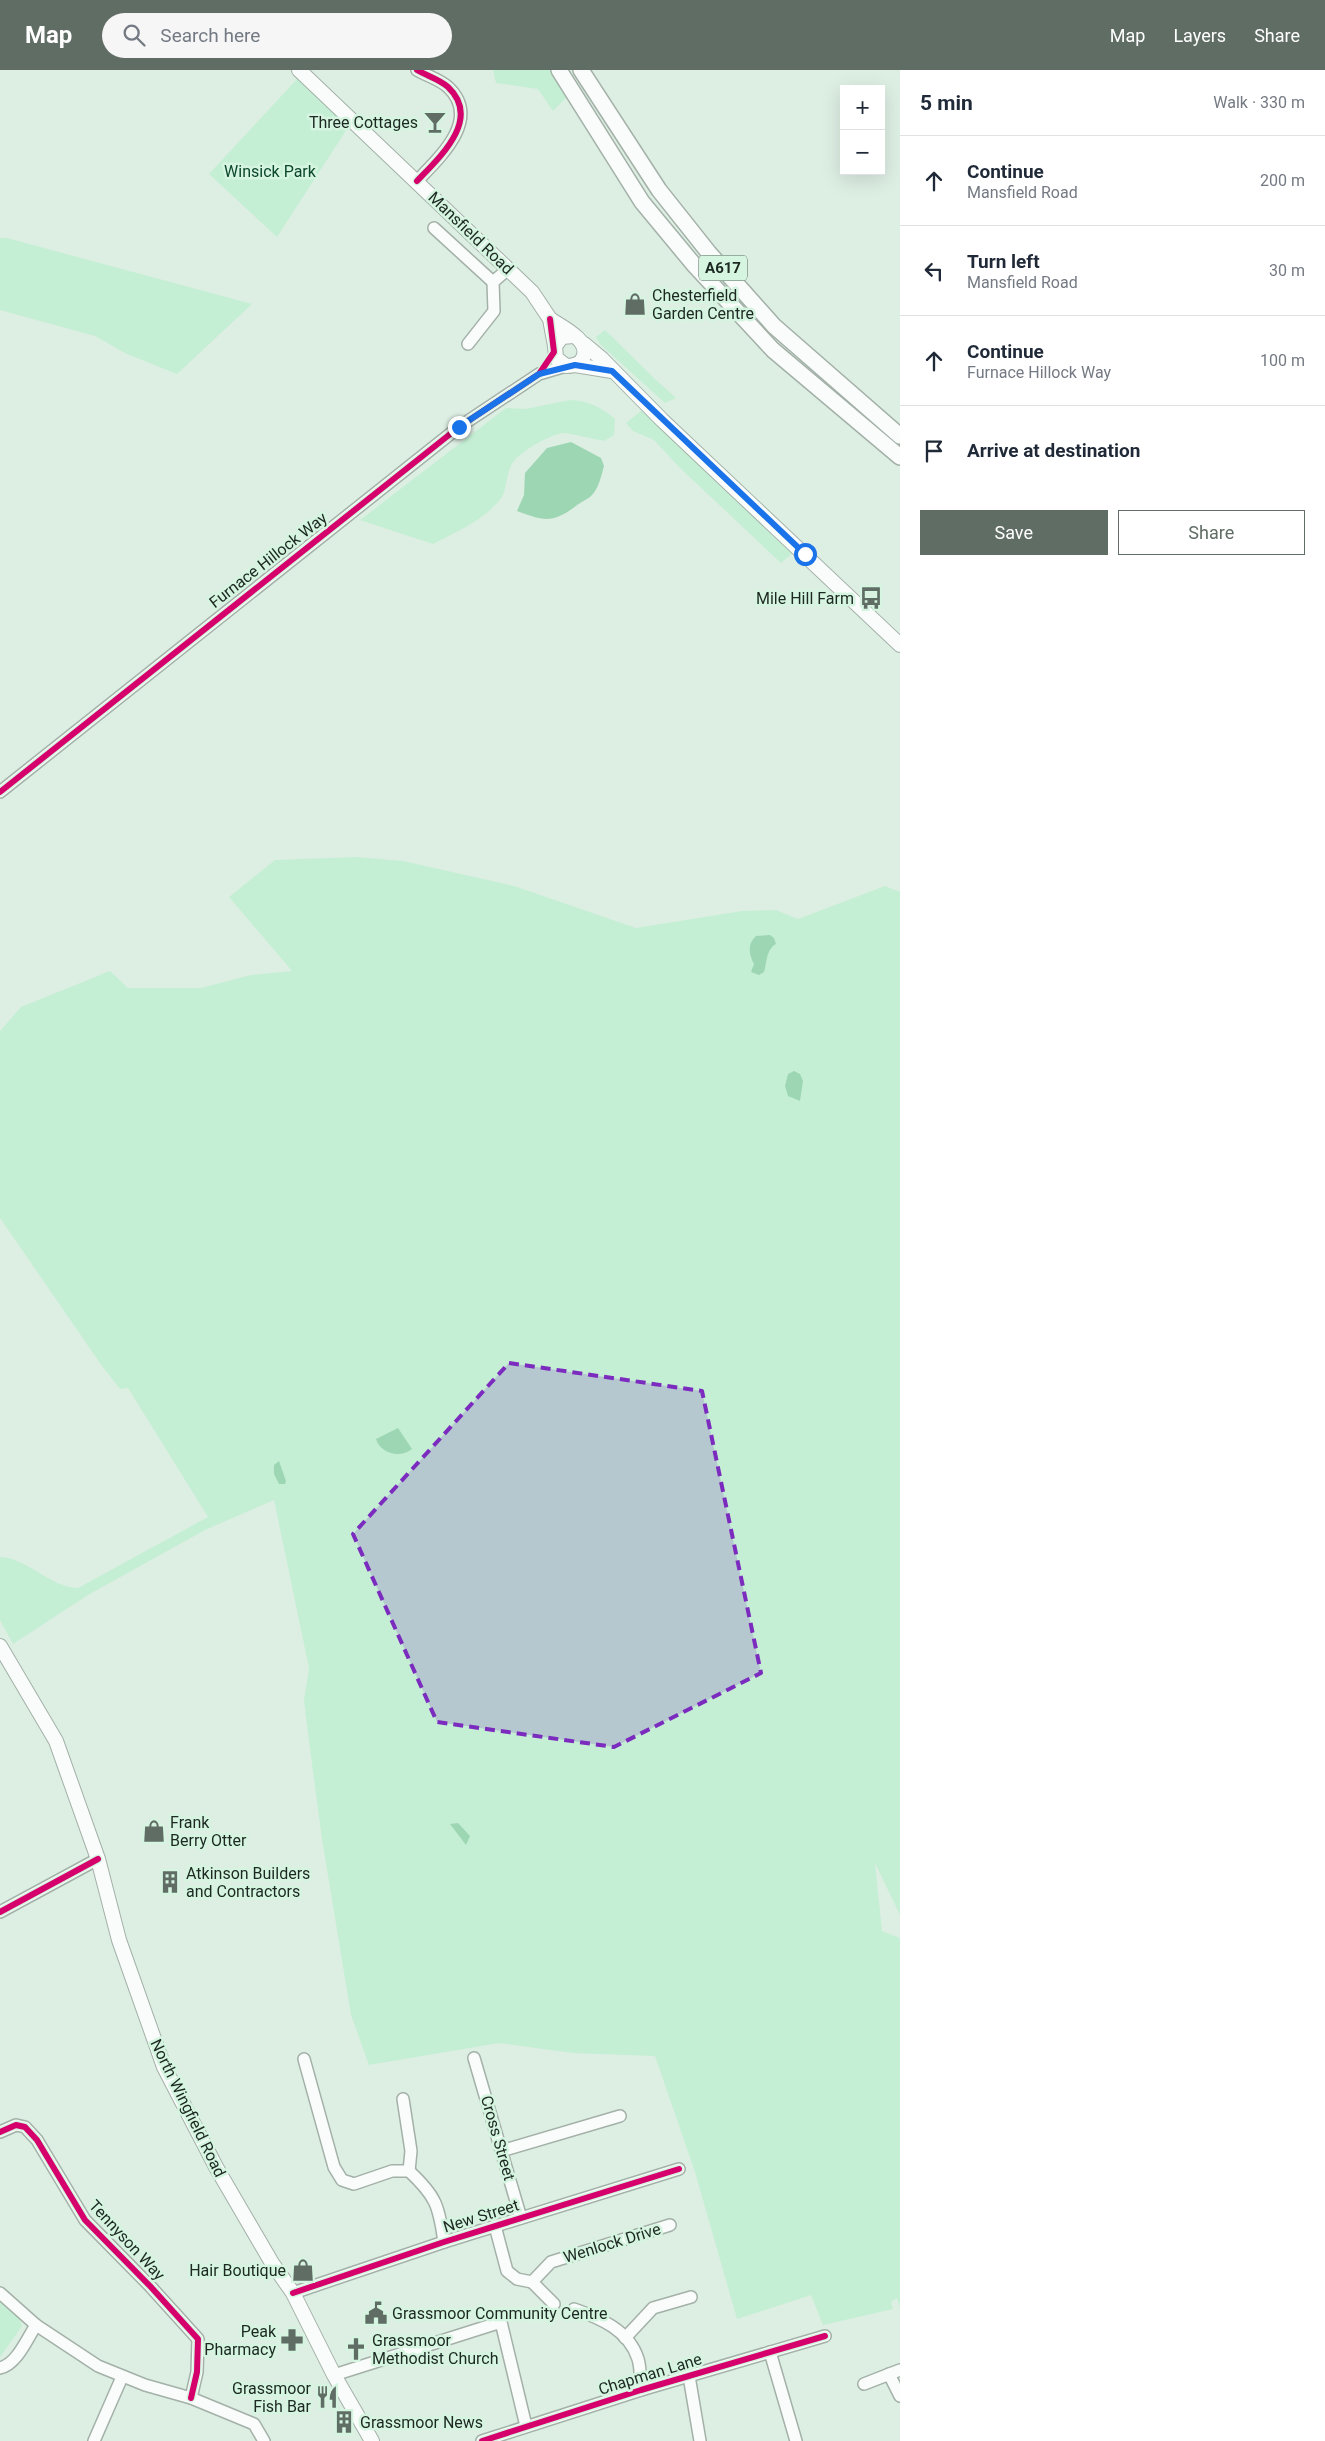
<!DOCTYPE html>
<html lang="en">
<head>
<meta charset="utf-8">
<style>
	:root { --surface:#fff; --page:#f6f6f7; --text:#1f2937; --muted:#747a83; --line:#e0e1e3; --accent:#606d65 }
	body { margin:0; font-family:Roboto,sans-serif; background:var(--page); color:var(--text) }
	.controls { position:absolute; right:15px; top:15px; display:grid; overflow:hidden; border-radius:0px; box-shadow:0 5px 20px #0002 }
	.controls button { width:45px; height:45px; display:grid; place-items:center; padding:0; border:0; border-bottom:1px solid var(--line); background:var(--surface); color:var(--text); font:25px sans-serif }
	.stop { position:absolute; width:15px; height:15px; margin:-11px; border:4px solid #1a73e8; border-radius:50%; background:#fff }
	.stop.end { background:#1a73e8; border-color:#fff; box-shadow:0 1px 5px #0008 }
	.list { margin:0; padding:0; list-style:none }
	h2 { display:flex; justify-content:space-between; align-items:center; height:65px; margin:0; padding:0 20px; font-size:21px }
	h2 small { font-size:16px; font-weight:400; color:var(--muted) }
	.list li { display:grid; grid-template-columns:32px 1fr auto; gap:15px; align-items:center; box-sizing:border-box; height:90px; padding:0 20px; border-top:1px solid var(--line) }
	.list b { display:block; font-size:19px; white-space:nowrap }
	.list p { margin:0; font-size:16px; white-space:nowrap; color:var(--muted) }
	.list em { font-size:16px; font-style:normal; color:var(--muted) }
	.actions { display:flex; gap:10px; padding:15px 20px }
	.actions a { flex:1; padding:11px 0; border:1px solid var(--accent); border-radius:0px; text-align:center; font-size:18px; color:var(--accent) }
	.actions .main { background:var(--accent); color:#fff }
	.icon { flex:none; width:28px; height:28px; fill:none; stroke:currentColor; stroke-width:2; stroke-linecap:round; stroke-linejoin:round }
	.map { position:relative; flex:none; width:900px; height:2371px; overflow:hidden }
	header { display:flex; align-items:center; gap:30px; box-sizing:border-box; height:70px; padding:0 25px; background:var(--accent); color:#fff }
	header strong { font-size:24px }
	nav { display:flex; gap:28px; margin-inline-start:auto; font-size:18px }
	.search { width:350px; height:45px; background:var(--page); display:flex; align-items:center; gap:12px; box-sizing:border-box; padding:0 18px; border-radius:28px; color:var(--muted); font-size:19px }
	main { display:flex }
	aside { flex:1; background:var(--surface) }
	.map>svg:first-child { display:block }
	.green { fill:#c5efd4 }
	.water { fill:#9dd6b3 }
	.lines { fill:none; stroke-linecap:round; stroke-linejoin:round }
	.minor-casing { stroke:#a3b1a8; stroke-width:14 }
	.major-casing { stroke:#a3b1a8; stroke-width:16 }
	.highway-casing { stroke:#a3b1a8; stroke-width:18 }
	.minor { stroke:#fafcfb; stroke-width:11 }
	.major { stroke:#fafcfb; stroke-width:14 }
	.highway { stroke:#fafcfb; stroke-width:15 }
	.cycleway-casing { stroke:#d6f5e1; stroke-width:9 }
	.cycleway { stroke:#d6006c; stroke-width:6 }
	.route { stroke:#1a73e8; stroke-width:6 }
	.marked { fill:#7b2cbf; fill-opacity:0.2; stroke:#7b2cbf; stroke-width:4; stroke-dasharray:10 6; stroke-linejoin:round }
	.labels { text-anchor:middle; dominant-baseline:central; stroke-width:5; stroke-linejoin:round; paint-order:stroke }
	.shield { fill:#d6f5e1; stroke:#54665b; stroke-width:1 }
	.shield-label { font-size:15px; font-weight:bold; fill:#1c2821 }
	.poi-label { font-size:16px; fill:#1c2821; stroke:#d6f5e1; text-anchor:start }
	.park-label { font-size:16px; fill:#0b472b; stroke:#d6f5e1 }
	.street-label { font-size:16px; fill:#1c2821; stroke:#d6f5e1 }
</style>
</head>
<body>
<header>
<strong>Map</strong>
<div class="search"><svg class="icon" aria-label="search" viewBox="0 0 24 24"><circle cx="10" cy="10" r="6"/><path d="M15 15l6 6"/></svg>Search here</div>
<nav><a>Map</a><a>Layers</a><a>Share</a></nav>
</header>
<main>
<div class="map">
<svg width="900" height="2371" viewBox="0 0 900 2371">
	<rect width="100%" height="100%" fill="#ddeee3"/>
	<g class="green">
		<polygon points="493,0 552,0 567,27 553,41 538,19 496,13"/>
		<polygon points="298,8 349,56 277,167 209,104"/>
		<polygon points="0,168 7,168 252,234 177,304 127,284 95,266 0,240"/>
		<polygon points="605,260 656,310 676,328 665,333 600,274 596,267"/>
		<path d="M570 330C589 331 601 337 615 349L614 365 604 371C595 369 568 363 563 363 549 365 519 382 512 394 506 404 507 418 502 427 485 450 458 461 433 474L360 450 506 338 525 339Z"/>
		<polygon points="646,337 794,482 781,493 680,398 654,370 633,361 626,353"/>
		<path d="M356 787 403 791 514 816 636 858 742 841 776 840 798 849 885 816 900 822V1845L875 1793 882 1861 900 1868V2237L897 2228 891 2232 893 2239 823 2255 811 2225 737 2249 695 2102 655 1986 573 1983 499 1973 369 1995 351 1945 322 1769 310 1679 304 1631 309 1598 274 1430 205 1460 88 1525 13 1574 0 1550V1487C28 1488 49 1517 78 1518L208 1447 128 1318 120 1319 102 1296 0 1148V961L21 937 110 901 128 918H201L251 905 292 901 229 827 275 790Z"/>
		<polygon points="0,2227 19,2247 22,2256 0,2287"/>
	</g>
	<g class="water">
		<path d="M571 372 601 388 604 396C601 406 599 419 590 427 586 430 581 432 577 435 553 454 544 451 517 441L524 425 525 403 547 378Z"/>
		<path d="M770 865 774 868 776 874C766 879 767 893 764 902L759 905 751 902 754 894C749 885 747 874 756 866Z"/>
		<polygon points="794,1001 800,1004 803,1011 800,1031 788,1026 785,1016 788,1004"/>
		<path d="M398 1358 412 1379C400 1389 380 1383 376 1369Z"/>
		<polygon points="279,1391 286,1411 285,1414 279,1414 274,1404 274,1395"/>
		<polygon points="458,1753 470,1766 466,1775 450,1754"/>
	</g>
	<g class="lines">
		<defs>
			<g id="minor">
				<path d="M417 111C440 87 482 49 448 17 439 9 427 6 417 0"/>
				<polyline points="434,158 493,212"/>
				<polyline points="468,274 494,241 493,212 508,199"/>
				<polyline points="0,722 459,357 539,304 566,296"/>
				<polyline points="0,1842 98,1789"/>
				<polyline points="474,1988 521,2148"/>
				<path d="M304 1989 334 2097 342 2110 354 2114 392 2101H409C436 2126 439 2136 444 2172"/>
				<polyline points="403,2029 411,2081 409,2101"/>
				<polyline points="0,2062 16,2055 25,2057 37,2070 85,2150 150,2216 198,2269 197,2302 191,2328"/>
				<polyline points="501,2081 620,2046"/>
				<polyline points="495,2156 507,2201 517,2209 532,2212 551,2192 670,2155"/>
				<polyline points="532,2212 554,2234"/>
				<polyline points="0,2223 36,2255 98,2296 145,2315 191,2328 254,2354 264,2371"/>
				<polyline points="293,2223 444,2172 679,2099"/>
				<path d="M574 2239C600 2248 629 2260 638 2289 641 2298 640 2310 641 2320"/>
				<polyline points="625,2268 653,2238 691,2227"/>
				<polyline points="770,2282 796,2371"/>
				<path d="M0 2298C17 2294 27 2269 36 2255"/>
				<polyline points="889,2304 900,2326"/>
				<polyline points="334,2305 501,2252 526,2356"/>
				<polyline points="689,2306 700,2371"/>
				<polyline points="864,2314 900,2300"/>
				<polyline points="94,2371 122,2307"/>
				<polyline points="482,2371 641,2320 825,2266"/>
			</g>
			<g id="major">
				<polyline points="299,0 532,222 550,249 555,276"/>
				<path d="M550 249C562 257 592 271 583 288 580 295 573 296 566 296L556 288 555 276 562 267 573 266"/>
				<polyline points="584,274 602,289 662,350 900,575"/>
				<polyline points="575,295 612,301"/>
				<polyline points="0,1576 56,1671 98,1789 119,1870 164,1997 216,2097 272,2193 293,2223 334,2305 372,2371"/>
			</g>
			<g id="highway">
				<polyline points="559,0 642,132 695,196 773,280 900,387"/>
				<polyline points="581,0 659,120 709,183 774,256 900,366"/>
			</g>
		</defs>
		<use href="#minor" class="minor-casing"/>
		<use href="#major" class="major-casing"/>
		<use href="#highway" class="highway-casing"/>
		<use href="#minor" class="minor"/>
		<use href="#major" class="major"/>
		<use href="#highway" class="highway"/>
		<defs>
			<g id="cycleway">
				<path d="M417 111C440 87 482 49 448 17 439 9 427 6 417 0"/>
				<polyline points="0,722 459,357 539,304 554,282 550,249"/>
				<polyline points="0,1842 98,1789"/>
				<polyline points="0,2062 16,2055 25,2057 37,2070 85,2150 150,2216 198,2269 197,2302 191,2328"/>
				<polyline points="293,2223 444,2172 679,2099"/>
				<polyline points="482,2371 641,2320 825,2266"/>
			</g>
		</defs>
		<use href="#cycleway" class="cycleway-casing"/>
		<use href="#cycleway" class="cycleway"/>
	</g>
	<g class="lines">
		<polyline class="route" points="459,357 539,304 575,295 612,301 805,484"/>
	</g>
	<path class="marked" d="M509 1293 702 1321 761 1603 614 1677 437 1652 353 1464Z"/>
	<defs>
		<symbol id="bar-bare" viewBox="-9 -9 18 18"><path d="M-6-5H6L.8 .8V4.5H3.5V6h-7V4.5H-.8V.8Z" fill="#606d65" stroke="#d6f5e1" stroke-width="2.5" paint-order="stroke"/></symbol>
		<symbol id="shop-bare" viewBox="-9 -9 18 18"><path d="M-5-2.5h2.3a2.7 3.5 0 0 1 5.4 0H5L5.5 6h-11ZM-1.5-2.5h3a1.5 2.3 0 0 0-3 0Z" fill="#606d65" stroke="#d6f5e1" stroke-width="2.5" paint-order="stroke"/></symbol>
		<symbol id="bus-bare" viewBox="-9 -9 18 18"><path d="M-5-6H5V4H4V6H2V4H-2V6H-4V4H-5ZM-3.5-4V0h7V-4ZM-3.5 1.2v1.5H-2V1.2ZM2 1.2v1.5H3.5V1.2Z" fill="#606d65" stroke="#d6f5e1" stroke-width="2.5" paint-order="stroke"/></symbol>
		<symbol id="building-bare" viewBox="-9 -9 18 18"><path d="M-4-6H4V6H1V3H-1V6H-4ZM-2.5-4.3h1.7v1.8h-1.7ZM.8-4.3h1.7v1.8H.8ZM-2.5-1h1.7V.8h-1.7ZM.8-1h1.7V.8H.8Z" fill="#606d65" stroke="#d6f5e1" stroke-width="2.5" paint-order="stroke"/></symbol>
		<symbol id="civic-bare" viewBox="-9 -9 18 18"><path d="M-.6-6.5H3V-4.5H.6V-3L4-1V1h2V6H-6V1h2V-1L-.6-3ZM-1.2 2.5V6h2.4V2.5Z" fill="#606d65" stroke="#d6f5e1" stroke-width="2.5" paint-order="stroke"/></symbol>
		<symbol id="pharmacy-bare" viewBox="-9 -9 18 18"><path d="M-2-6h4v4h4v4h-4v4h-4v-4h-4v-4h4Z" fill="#606d65" stroke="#d6f5e1" stroke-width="2.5" paint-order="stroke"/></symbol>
		<symbol id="church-bare" viewBox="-9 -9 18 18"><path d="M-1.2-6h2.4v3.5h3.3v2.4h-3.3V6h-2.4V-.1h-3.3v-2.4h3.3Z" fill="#606d65" stroke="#d6f5e1" stroke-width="2.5" paint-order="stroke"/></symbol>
		<symbol id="restaurant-bare" viewBox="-9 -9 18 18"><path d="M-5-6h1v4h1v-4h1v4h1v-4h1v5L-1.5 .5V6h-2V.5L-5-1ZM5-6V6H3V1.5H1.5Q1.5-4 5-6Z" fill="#606d65" stroke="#d6f5e1" stroke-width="2.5" paint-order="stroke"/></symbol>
	</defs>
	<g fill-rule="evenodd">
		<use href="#bar-bare" x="419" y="36" width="32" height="32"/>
		<use href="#shop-bare" x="619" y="218" width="32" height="32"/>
		<use href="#bus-bare" x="855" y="512" width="32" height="32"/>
		<use href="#shop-bare" x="138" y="1745" width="32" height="32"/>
		<use href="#building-bare" x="154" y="1796" width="32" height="32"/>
		<use href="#shop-bare" x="287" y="2184" width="32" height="32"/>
		<use href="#civic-bare" x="360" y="2227" width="32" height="32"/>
		<use href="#pharmacy-bare" x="276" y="2254" width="32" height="32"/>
		<use href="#church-bare" x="340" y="2263" width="32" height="32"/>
		<use href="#restaurant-bare" x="311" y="2311" width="32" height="32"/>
		<use href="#building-bare" x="328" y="2336" width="32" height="32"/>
	</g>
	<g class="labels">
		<rect class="shield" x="699" y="185.5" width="48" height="25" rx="4"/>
		<g class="shield-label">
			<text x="723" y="198">A617</text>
		</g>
		<g class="poi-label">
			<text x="418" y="52" text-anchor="end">Three Cottages</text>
			<text x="652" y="225">Chesterfield<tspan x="652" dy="18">Garden Centre</tspan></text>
			<text x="854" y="528" text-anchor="end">Mile Hill Farm</text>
			<text x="170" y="1752">Frank<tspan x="170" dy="18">Berry Otter</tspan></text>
			<text x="186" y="1803">Atkinson Builders<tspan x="186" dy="18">and Contractors</tspan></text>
			<text x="286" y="2200" text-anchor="end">Hair Boutique</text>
			<text x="392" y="2243">Grassmoor Community Centre</text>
			<text x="276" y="2261" text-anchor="end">Peak<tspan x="276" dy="18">Pharmacy</tspan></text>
			<text x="372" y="2270">Grassmoor<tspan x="372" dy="18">Methodist Church</tspan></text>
			<text x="311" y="2318" text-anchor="end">Grassmoor<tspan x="311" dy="18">Fish Bar</tspan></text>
			<text x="360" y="2352">Grassmoor News</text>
		</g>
		<g class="park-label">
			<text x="270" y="101">Winsick Park</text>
		</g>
		<g class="street-label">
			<text transform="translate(471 163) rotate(44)">Mansfield Road</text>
			<text transform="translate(268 490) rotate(-38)">Furnace Hillock Way</text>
			<text transform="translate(188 2038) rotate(64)">North Wingfield Road</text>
			<text transform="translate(498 2068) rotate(74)">Cross Street</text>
			<text transform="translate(481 2146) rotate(-17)">New Street</text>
			<text transform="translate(127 2170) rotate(47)">Tennyson Way</text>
			<text transform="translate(612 2173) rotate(-17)">Wenlock Drive</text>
			<text transform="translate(650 2304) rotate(-17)">Chapman Lane</text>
		</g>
	</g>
</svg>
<div class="controls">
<button>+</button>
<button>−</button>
</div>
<div class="stop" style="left:805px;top:484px"></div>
<div class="stop end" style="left:459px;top:357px"></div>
</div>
<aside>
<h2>5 min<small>Walk · 330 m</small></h2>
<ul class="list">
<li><svg class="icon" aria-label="ahead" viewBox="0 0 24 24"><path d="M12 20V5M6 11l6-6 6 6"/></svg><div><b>Continue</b><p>Mansfield Road</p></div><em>200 m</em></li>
<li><svg class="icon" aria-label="left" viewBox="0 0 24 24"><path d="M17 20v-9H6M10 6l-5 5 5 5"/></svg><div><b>Turn left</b><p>Mansfield Road</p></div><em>30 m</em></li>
<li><svg class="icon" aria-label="ahead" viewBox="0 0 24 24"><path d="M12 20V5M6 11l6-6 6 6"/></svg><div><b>Continue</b><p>Furnace Hillock Way</p></div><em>100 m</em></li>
<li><svg class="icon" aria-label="arrive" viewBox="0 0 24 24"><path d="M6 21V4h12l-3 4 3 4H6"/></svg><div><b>Arrive at destination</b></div></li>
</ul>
<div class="actions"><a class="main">Save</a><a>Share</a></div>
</aside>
</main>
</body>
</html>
